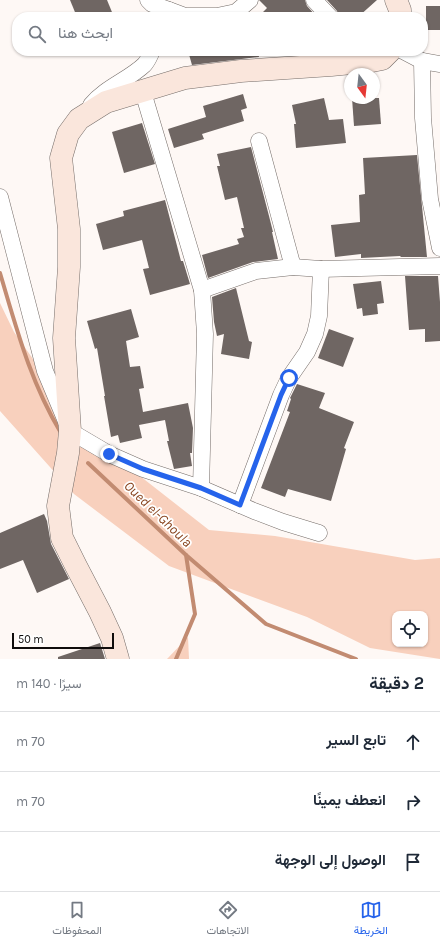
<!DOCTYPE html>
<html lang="ar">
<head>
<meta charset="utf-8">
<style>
	:root { --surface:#fff; --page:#f2f2f3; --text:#1f2937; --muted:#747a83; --line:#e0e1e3; --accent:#2563eb }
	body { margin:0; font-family:Karla,Vazirmatn,sans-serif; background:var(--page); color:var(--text); direction:rtl }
	.controls { position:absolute; right:12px; bottom:12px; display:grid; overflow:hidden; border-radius:8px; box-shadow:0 1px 3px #0004 }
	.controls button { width:36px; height:36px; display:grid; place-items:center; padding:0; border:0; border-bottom:1px solid var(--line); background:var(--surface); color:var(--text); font:20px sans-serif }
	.compass { position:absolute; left:344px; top:68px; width:36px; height:36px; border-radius:50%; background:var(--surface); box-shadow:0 1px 3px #0004; rotate:165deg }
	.scale { position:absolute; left:12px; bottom:10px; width:102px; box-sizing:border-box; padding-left:4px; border:2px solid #0f0c0b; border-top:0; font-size:11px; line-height:14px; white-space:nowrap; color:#0f0c0b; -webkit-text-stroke:3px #fff; paint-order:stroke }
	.stop { position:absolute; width:12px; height:12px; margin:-9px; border:3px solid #2563eb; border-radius:50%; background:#fff }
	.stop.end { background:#2563eb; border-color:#fff; box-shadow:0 1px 4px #0008 }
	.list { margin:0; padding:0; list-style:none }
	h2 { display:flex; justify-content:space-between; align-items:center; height:52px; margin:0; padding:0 16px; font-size:17px }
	h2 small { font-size:13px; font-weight:400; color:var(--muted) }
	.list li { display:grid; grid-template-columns:26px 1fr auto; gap:12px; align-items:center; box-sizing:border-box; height:60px; padding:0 16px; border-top:1px solid var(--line) }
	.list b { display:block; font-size:15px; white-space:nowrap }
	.list em { font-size:13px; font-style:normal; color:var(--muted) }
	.icon { flex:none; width:22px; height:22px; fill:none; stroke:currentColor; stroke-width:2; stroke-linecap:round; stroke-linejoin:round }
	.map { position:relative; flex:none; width:440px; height:659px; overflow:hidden; direction:ltr }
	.search { position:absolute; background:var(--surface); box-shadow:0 1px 3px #0004; left:12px; right:12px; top:12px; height:44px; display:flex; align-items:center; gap:10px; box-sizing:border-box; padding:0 14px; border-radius:16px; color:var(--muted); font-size:15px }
	.sheet { height:232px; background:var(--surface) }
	nav { display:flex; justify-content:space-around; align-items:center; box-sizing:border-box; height:56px; border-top:1px solid var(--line); background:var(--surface); font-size:11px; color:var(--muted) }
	nav a { display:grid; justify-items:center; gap:2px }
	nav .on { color:var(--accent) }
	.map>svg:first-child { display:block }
	.green { fill:#f8d0bd; fill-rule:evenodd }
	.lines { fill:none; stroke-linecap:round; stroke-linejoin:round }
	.stream { stroke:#c28b71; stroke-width:4 }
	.building { fill:#6f6663 }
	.street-casing { stroke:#756d69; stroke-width:17 }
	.secondary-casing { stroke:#756d69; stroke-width:23 }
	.street { stroke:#fff; stroke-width:16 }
	.secondary { stroke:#fae6dc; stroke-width:22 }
	.route { stroke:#2563eb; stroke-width:5 }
	.labels { text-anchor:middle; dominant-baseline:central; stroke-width:3.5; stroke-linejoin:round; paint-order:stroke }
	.water-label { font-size:14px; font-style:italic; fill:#87421c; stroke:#fff }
</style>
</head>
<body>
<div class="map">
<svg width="440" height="659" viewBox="0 0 440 659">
	<rect width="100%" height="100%" fill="#fef8f5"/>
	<g class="green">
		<path d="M0 303 14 332 85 433 209 530 275 536 415 560 440 558V659L370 648 307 617 169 566 74 494 0 411ZM395 614H425V644H395Z"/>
		<polygon points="188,637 189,659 167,659"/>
	</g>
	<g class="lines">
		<g class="stream">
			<path d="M0 273C17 330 30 381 61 433"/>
			<polyline points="88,463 186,555 195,614 176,659"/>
			<polyline points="186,555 266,624 356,659"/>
		</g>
	</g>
	<g class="building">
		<polygon points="70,0 107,0 114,17 77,17"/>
		<polygon points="259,0 305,0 307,6 317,17 258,17 267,8"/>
		<polygon points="327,0 377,0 358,17 339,17 337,11"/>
		<rect x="426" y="6" width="14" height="24"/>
		<polygon points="188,51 258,51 259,57 192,65"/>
		<polygon points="289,51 317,51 314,54 293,55"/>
		<polygon points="243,94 247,108 241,110 244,121 202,134 204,139 174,148 168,129 206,117 203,106"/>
		<polygon points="324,98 329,120 343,119 346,143 296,148 294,124 296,124 292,105"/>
		<polygon points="352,98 379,98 381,124 354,126"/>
		<polygon points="142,123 155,164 124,173 112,132"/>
		<polygon points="251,147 269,216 273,232 272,232 278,259 253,262 208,278 202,255 239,244 237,239 244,237 241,228 244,228 237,197 225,200 217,166 220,166 217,154"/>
		<polygon points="417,155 427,257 401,257 400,256 361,258 361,254 335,257 331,225 360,222 359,195 365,194 363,158"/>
		<polygon points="165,200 181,261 183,261 190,284 150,295 143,269 149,268 142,240 103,250 96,224 124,216 123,211"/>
		<polygon points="405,276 438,276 440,302 440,341 425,342 425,329 409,330"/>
		<polygon points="381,281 384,303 377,304 378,314 363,316 362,308 357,309 353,284"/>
		<polygon points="236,288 249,341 252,342 249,359 221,354 224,334 217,336 214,322 212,297"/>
		<polygon points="131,309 139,337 126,341 130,367 140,366 144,388 139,389 143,412 188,403 193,428 192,453 190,453 192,466 174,469 167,441 169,441 165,420 139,425 142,438 120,443 118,435 111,437 104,396 105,396 97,348 95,349 87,321"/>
		<polygon points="329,329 354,338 343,367 318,358"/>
		<polygon points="297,384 325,393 319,408 354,422 344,448 346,449 331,501 288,489 285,497 261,488 290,412 287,411 291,399 290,398"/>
		<polygon points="44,514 47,521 51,544 69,579 37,593 23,560 0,569 0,533"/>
		<polygon points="100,643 105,659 58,659 58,657"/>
	</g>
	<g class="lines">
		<defs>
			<g id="street">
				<polyline points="148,0 152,4 169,10 166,17"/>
				<polyline points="314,0 330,17"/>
				<polyline points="169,10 185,16 217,16 236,12 250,0"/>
				<polyline points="403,51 422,61 440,64"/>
				<polyline points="422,61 423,118 430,199 440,248"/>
				<polyline points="143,92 202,290 205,334 201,488"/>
				<path d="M91 105C106 87 128 80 144 65 148 61 150 55 152 51"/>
				<polyline points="259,141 293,267"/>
				<polyline points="0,197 45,371 70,431 109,454 143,469 201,488 254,511 283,522 319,533"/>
				<polyline points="202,290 256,271 293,267 321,269 440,266"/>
				<polyline points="240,505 281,395 289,378 307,352 315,334 319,316 321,269"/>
			</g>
			<g id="secondary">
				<polyline points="396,0 400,10 400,17"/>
				<polyline points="118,659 112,638 100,612 76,566 62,538 58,506 68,453 70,431 64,338 69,267 69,229 61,158 68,134 79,119 106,102 185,78 241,71 331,65 372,61 382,59 390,51"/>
			</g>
		</defs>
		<use href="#street" class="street-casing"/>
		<use href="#secondary" class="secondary-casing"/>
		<use href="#street" class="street"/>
		<use href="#secondary" class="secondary"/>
	</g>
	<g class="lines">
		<polyline class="route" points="109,454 143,469 201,488 240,505 281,395 289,378"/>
	</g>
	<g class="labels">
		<g class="water-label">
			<text transform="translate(158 514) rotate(44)">Oued el-Ghoula</text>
		</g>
	</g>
</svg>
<div class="controls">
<button><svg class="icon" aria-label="locate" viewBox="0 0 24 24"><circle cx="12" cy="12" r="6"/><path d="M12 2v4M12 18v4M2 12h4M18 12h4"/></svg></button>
</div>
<svg class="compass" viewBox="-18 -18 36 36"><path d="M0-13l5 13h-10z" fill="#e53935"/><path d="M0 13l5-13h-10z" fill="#747a83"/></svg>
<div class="scale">50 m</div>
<div class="stop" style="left:289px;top:378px"></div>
<div class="stop end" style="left:109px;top:454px"></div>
<div class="search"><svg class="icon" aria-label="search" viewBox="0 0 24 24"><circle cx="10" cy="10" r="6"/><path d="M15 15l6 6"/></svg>ابحث هنا</div>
</div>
<section class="sheet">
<h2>2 دقيقة<small>سيرًا · 140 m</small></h2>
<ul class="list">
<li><svg class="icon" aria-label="ahead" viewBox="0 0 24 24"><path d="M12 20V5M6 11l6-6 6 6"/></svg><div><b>تابع السير</b></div><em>70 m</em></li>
<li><svg class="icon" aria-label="right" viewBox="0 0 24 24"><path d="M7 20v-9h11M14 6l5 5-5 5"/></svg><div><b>انعطف يمينًا</b></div><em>70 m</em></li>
<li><svg class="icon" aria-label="arrive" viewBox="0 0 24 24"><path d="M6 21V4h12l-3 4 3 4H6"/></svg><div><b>الوصول إلى الوجهة</b></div></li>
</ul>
</section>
<nav>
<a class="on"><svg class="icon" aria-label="map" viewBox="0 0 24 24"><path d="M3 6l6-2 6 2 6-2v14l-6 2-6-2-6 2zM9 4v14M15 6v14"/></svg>الخريطة</a>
<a><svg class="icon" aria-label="directions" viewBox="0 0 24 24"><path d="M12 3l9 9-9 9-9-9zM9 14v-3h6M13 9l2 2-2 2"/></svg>الاتجاهات</a>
<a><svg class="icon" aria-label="saved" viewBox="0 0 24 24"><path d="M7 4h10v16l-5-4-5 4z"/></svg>المحفوظات</a>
</nav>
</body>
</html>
